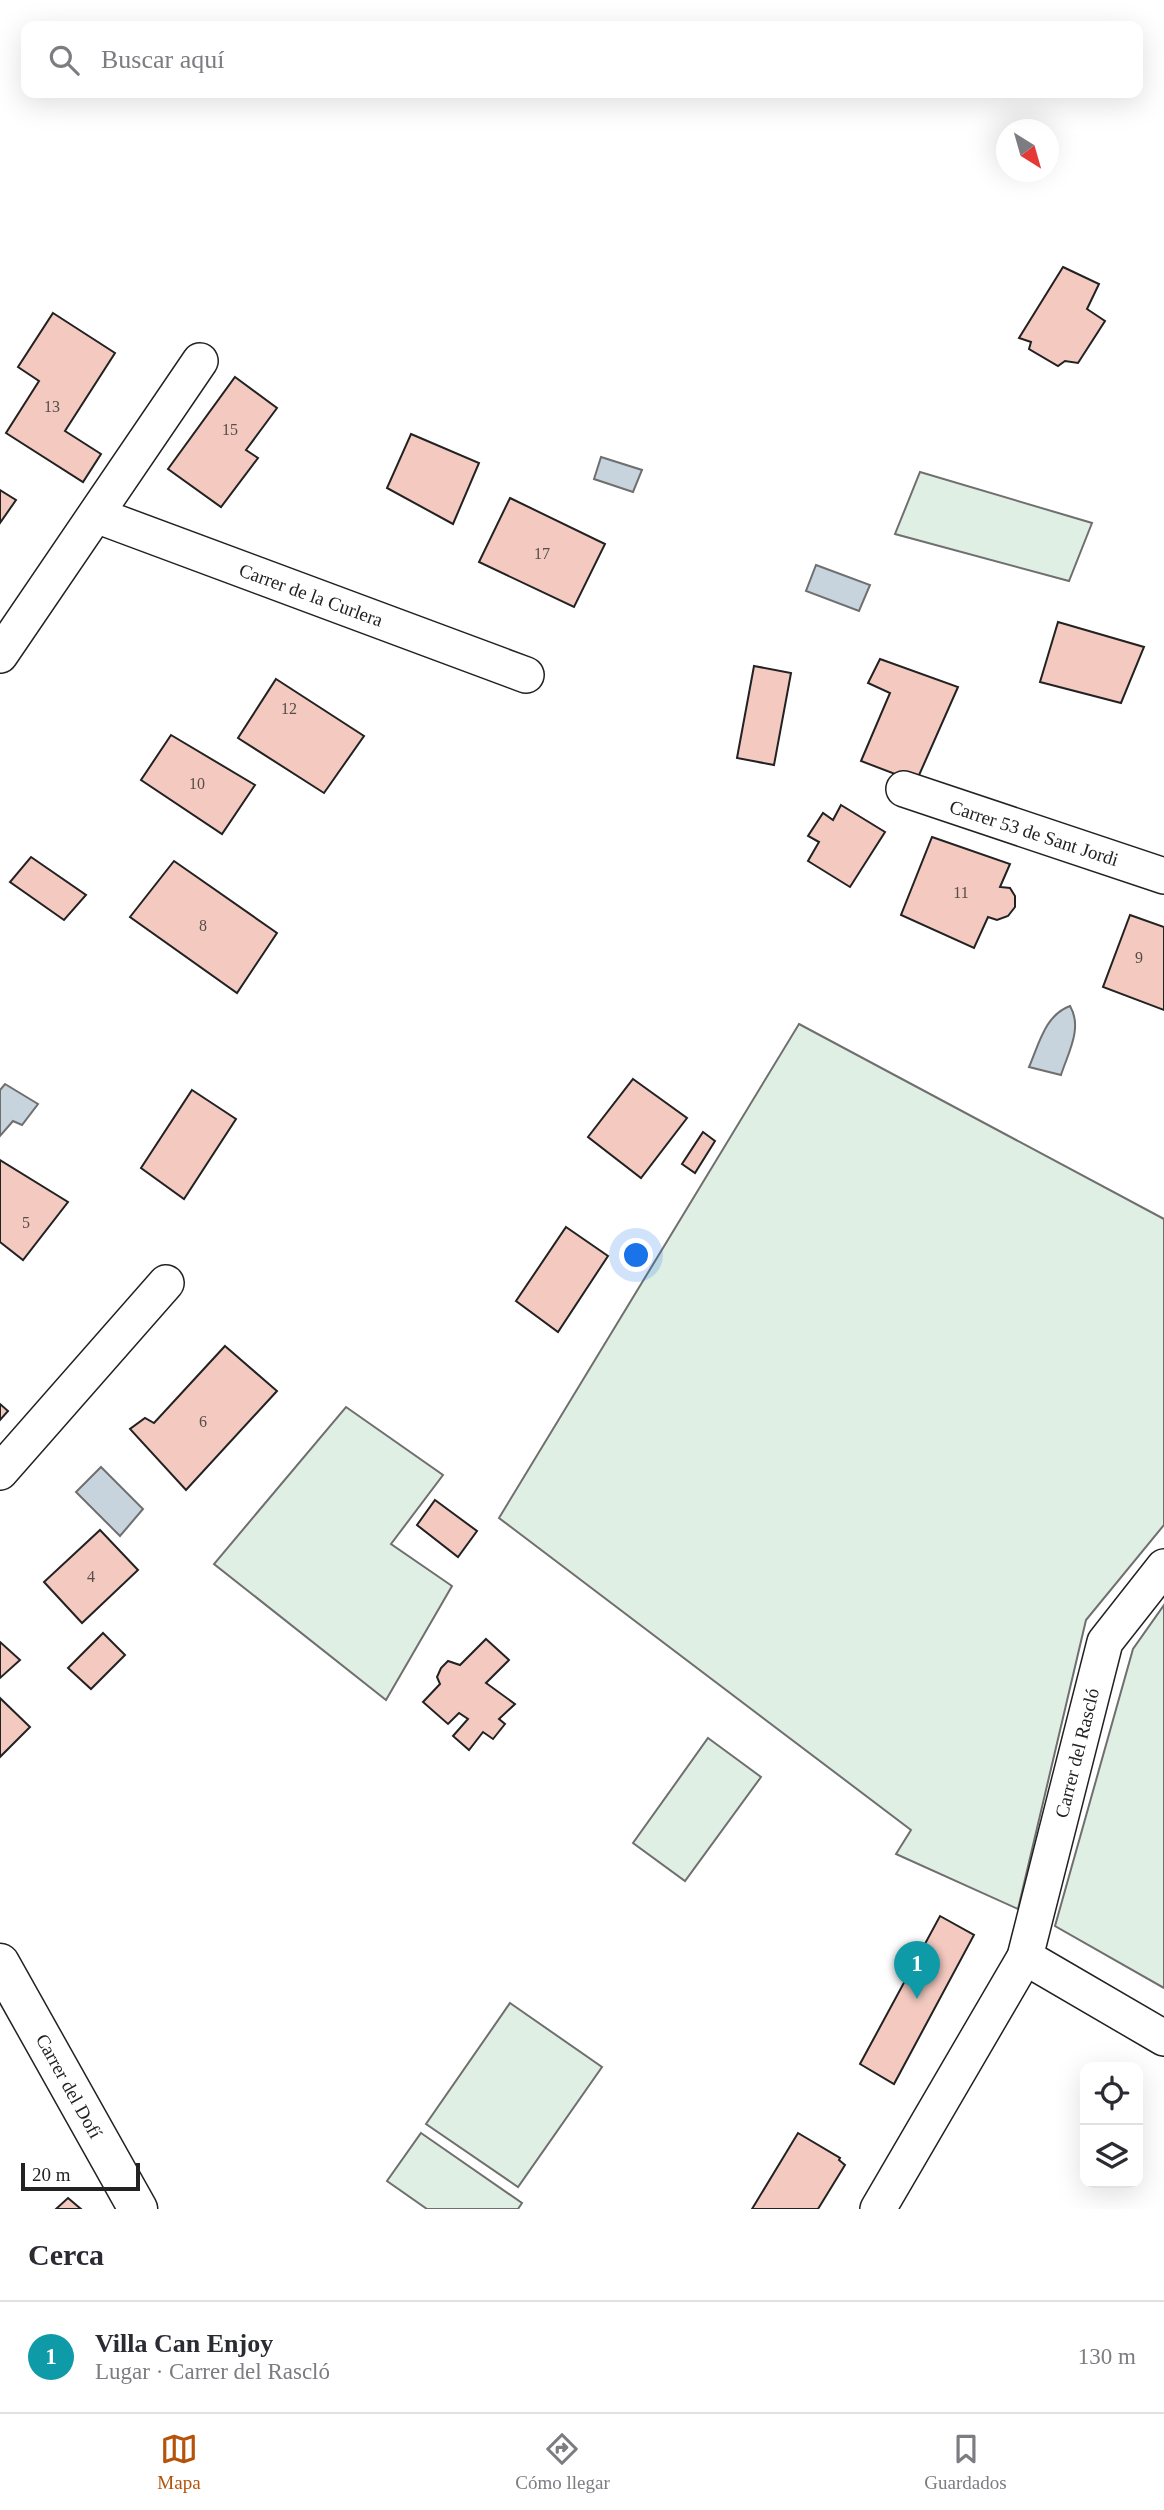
<!DOCTYPE html>
<html lang="es">
<head>
<meta charset="utf-8">
<style>
	:root { --surface:#fff; --page:#f2f2f3; --text:#2b2b33; --muted:#7c7c81; --line:#e1e1e2; --accent:#b45309 }
	body { margin:0; font-family:"Times New Roman",serif; background:var(--page); color:var(--text) }
	.controls { position:absolute; right:21px; bottom:21px; display:grid; overflow:hidden; border-radius:14px; box-shadow:0 7px 28px #0002 }
	.controls button { width:63px; height:63px; display:grid; place-items:center; padding:0; border:0; border-bottom:2px solid var(--line); background:var(--surface); color:var(--text); font:35px sans-serif }
	.compass { position:absolute; left:996px; top:119px; width:63px; height:63px; border-radius:50%; background:var(--surface); box-shadow:0 7px 28px #0002; rotate:143deg }
	.scale { position:absolute; left:21px; bottom:18px; width:119px; box-sizing:border-box; padding-left:7px; border:4px solid #222; border-top:0; font-size:19px; line-height:24px; white-space:nowrap; color:#222; -webkit-text-stroke:5px #fff; paint-order:stroke }
	.you { position:absolute; left:637px; top:1256px; width:24px; height:24px; margin:-18px; border:5px solid #fff; border-radius:50%; background:#1a73e8; box-shadow:0 0 0 10px #1a73e833 }
	.badge { display:grid; place-items:center; width:46px; height:46px; border-radius:50%; background:var(--accent); color:#fff; font-size:23px; font-weight:700 }
	.pin { position:absolute; translate:-50% -58px; filter:drop-shadow(0 2px 4px #0008) }
	.pin::after { content:''; position:absolute; top:37px; width:24px; height:21px; background:inherit; clip-path:polygon(0 0,100% 0,50% 100%) }
	.list { margin:0; padding:0; list-style:none }
	h2 { display:flex; justify-content:space-between; align-items:center; height:91px; margin:0; padding:0 28px; font-size:30px }
	h2 small { font-size:23px; font-weight:400; color:var(--muted) }
	.list li { display:grid; grid-template-columns:46px 1fr auto; gap:21px; align-items:center; box-sizing:border-box; height:112px; padding:0 28px; border-top:2px solid var(--line) }
	.list b { display:block; font-size:26px; white-space:nowrap }
	.list p { margin:0; font-size:23px; white-space:nowrap; color:var(--muted) }
	.list em { font-size:23px; font-style:normal; color:var(--muted) }
	.icon { flex:none; width:38px; height:38px; fill:none; stroke:currentColor; stroke-width:2; stroke-linecap:round; stroke-linejoin:round }
	.map { position:relative; flex:none; width:1164px; height:2209px; overflow:hidden }
	.search { position:absolute; background:var(--surface); box-shadow:0 7px 28px #0002; left:21px; right:21px; top:21px; height:77px; display:flex; align-items:center; gap:18px; box-sizing:border-box; padding:0 24px; border-radius:14px; color:var(--muted); font-size:26px }
	.sheet { height:203px; background:var(--surface) }
	nav { display:flex; justify-content:space-around; align-items:center; box-sizing:border-box; height:98px; border-top:2px solid var(--line); background:var(--surface); font-size:19px; color:var(--muted) }
	nav a { display:grid; justify-items:center; gap:4px }
	nav .on { color:var(--accent) }
	.map>svg:first-child { display:block }
	.green { fill:#e0efe3; stroke:#6f6f6f; stroke-width:2 }
	.water { fill:#c7d3dd; stroke:#6f6f6f; stroke-width:2 }
	.building { fill:#f3c9c0; stroke:#222; stroke-width:2 }
	.lines { fill:none; stroke-linecap:round; stroke-linejoin:round }
	.street-casing { stroke:#222; stroke-width:38 }
	.secondary-casing { stroke:#222; stroke-width:41 }
	.street { stroke:#fff; stroke-width:35 }
	.secondary { stroke:#fff; stroke-width:38 }
	.labels { text-anchor:middle; dominant-baseline:central; stroke-width:5; stroke-linejoin:round; paint-order:stroke }
	.number-label { font-size:16px; fill:#564c4a }
	.street-label { font-size:19px; fill:#222; stroke:#fff }
</style>
</head>
<body>
<div class="map">
<svg width="1164" height="2209" viewBox="0 0 1164 2209">
	<rect width="100%" height="100%" fill="#fff"/>
	<g class="green">
		<polygon points="920,472 1092,523 1069,581 895,534"/>
		<polygon points="799,1024 1164,1219 1164,1525 1086,1620 1018,1909 896,1854 911,1830 499,1518"/>
		<polygon points="346,1407 443,1475 391,1544 452,1586 386,1700 214,1564"/>
		<polygon points="1164,1605 1164,1988 1055,1926 1133,1649"/>
		<polygon points="708,1738 761,1777 685,1881 633,1843"/>
		<polygon points="510,2003 602,2067 518,2187 426,2124"/>
		<polygon points="421,2133 522,2203 518,2209 427,2209 387,2181"/>
	</g>
	<g class="water">
		<polygon points="601,457 642,470 633,492 594,479"/>
		<polygon points="816,565 870,585 859,611 806,591"/>
		<path d="M1070 1006C1083 1028 1068 1053 1061 1075L1029 1067C1039 1044 1045 1015 1070 1006Z"/>
		<polygon points="5,1084 38,1104 22,1125 13,1121 0,1136 0,1090"/>
		<polygon points="101,1467 143,1509 120,1536 76,1492"/>
	</g>
	<g class="building">
		<polygon points="1063,267 1099,284 1087,309 1105,321 1078,363 1065,361 1058,366 1029,349 1031,342 1019,338"/>
		<polygon points="53,313 115,353 65,431 101,454 83,482 6,433 39,381 18,367"/>
		<polygon points="235,377 277,408 246,450 258,458 221,507 168,469"/>
		<polygon points="411,434 479,463 453,524 387,488"/>
		<polygon points="0,490 16,500 0,523"/>
		<polygon points="510,498 605,544 574,607 479,562"/>
		<polygon points="1058,622 1144,647 1121,703 1040,682"/>
		<polygon points="880,659 958,687 916,782 861,761 890,693 868,683"/>
		<polygon points="754,666 791,673 774,765 737,758"/>
		<polygon points="276,679 364,736 324,793 238,738"/>
		<polygon points="171,735 255,785 222,834 141,780"/>
		<polygon points="841,805 885,832 850,887 808,861 819,842 808,836 823,813 833,820"/>
		<polygon points="932,837 1010,864 1000,887 1010,888 1015,896 1015,907 1008,916 997,920 988,917 974,948 901,915"/>
		<polygon points="31,857 86,895 64,920 10,882"/>
		<polygon points="174,861 277,933 237,993 130,917"/>
		<polygon points="1130,915 1164,927 1164,1010 1103,987"/>
		<polygon points="633,1079 687,1118 641,1178 588,1137"/>
		<polygon points="192,1090 236,1119 184,1199 141,1168"/>
		<polygon points="703,1132 715,1141 695,1173 682,1164"/>
		<polygon points="0,1160 68,1202 23,1260 0,1242"/>
		<polygon points="566,1227 608,1256 558,1332 516,1301"/>
		<polygon points="225,1346 277,1391 186,1490 130,1429 145,1418 154,1423"/>
		<polygon points="0,1404 8,1411 0,1420"/>
		<polygon points="435,1500 477,1531 458,1557 417,1525"/>
		<polygon points="100,1530 138,1570 82,1623 44,1582"/>
		<polygon points="103,1633 125,1655 91,1689 68,1668"/>
		<polygon points="486,1639 509,1660 486,1683 515,1704 499,1719 505,1724 493,1739 483,1732 469,1750 453,1736 468,1719 459,1713 448,1724 423,1702 440,1684 437,1677 441,1668 448,1661 460,1665"/>
		<polygon points="0,1642 20,1660 0,1678"/>
		<polygon points="0,1698 30,1727 0,1757"/>
		<polygon points="940,1916 974,1935 894,2084 860,2064"/>
		<polygon points="798,2133 840,2158 839,2160 845,2165 818,2209 752,2209"/>
		<polygon points="68,2198 81,2209 56,2209"/>
	</g>
	<g class="lines">
		<defs>
			<g id="street">
				<polyline points="96,515 526,675"/>
				<polyline points="0,655 200,361"/>
				<polyline points="904,789 1164,876"/>
				<polyline points="0,1472 166,1283"/>
				<polyline points="1025,1957 1164,2038"/>
				<polyline points="878,2209 1025,1957 1105,1642 1164,1567"/>
			</g>
			<polyline id="secondary" points="0,1963 138,2209"/>
		</defs>
		<use href="#street" class="street-casing"/>
		<use href="#secondary" class="secondary-casing"/>
		<use href="#street" class="street"/>
		<use href="#secondary" class="secondary"/>
	</g>
	<g class="labels">
		<g class="number-label">
			<text x="52" y="406">13</text>
			<text x="230" y="429">15</text>
			<text x="542" y="553">17</text>
			<text x="289" y="708">12</text>
			<text x="197" y="783">10</text>
			<text x="961" y="892">11</text>
			<text x="203" y="925">8</text>
			<text x="1139" y="957">9</text>
			<text x="26" y="1222">5</text>
			<text x="203" y="1421">6</text>
			<text x="91" y="1576">4</text>
		</g>
		<g class="street-label">
			<text transform="translate(311 595) rotate(20)">Carrer de la Curlera</text>
			<text transform="translate(1034 833) rotate(18)">Carrer 53 de Sant Jordi</text>
			<text transform="translate(1077 1753) rotate(-76)">Carrer del Rascló</text>
			<text transform="translate(69 2086) rotate(61)">Carrer del Dofí</text>
		</g>
	</g>
</svg>
<div class="controls">
<button><svg class="icon" aria-label="locate" viewBox="0 0 24 24"><circle cx="12" cy="12" r="6"/><path d="M12 2v4M12 18v4M2 12h4M18 12h4"/></svg></button>
<button><svg class="icon" aria-label="layers" viewBox="0 0 24 24"><path d="M12 4l9 5-9 5-9-5zM3 14l9 5 9-5"/></svg></button>
</div>
<svg class="compass" viewBox="-18 -18 36 36"><path d="M0-13l5 13h-10z" fill="#e53935"/><path d="M0 13l5-13h-10z" fill="#7c7c81"/></svg>
<div class="scale">20 m</div>
<div class="you"></div>
<div class="pin badge" style="left:917px;top:1999px;background:#0f9aa8">1</div>
<div class="search"><svg class="icon" aria-label="search" viewBox="0 0 24 24"><circle cx="10" cy="10" r="6"/><path d="M15 15l6 6"/></svg>Buscar aquí</div>
</div>
<section class="sheet">
<h2>Cerca<small></small></h2>
<ul class="list">
<li><span class="badge" style="background:#0f9aa8">1</span><div><b>Villa Can Enjoy</b><p>Lugar · Carrer del Rascló</p></div><em>130 m</em></li>
</ul>
</section>
<nav>
<a class="on"><svg class="icon" aria-label="map" viewBox="0 0 24 24"><path d="M3 6l6-2 6 2 6-2v14l-6 2-6-2-6 2zM9 4v14M15 6v14"/></svg>Mapa</a>
<a><svg class="icon" aria-label="directions" viewBox="0 0 24 24"><path d="M12 3l9 9-9 9-9-9zM9 14v-3h6M13 9l2 2-2 2"/></svg>Cómo llegar</a>
<a><svg class="icon" aria-label="saved" viewBox="0 0 24 24"><path d="M7 4h10v16l-5-4-5 4z"/></svg>Guardados</a>
</nav>
</body>
</html>
